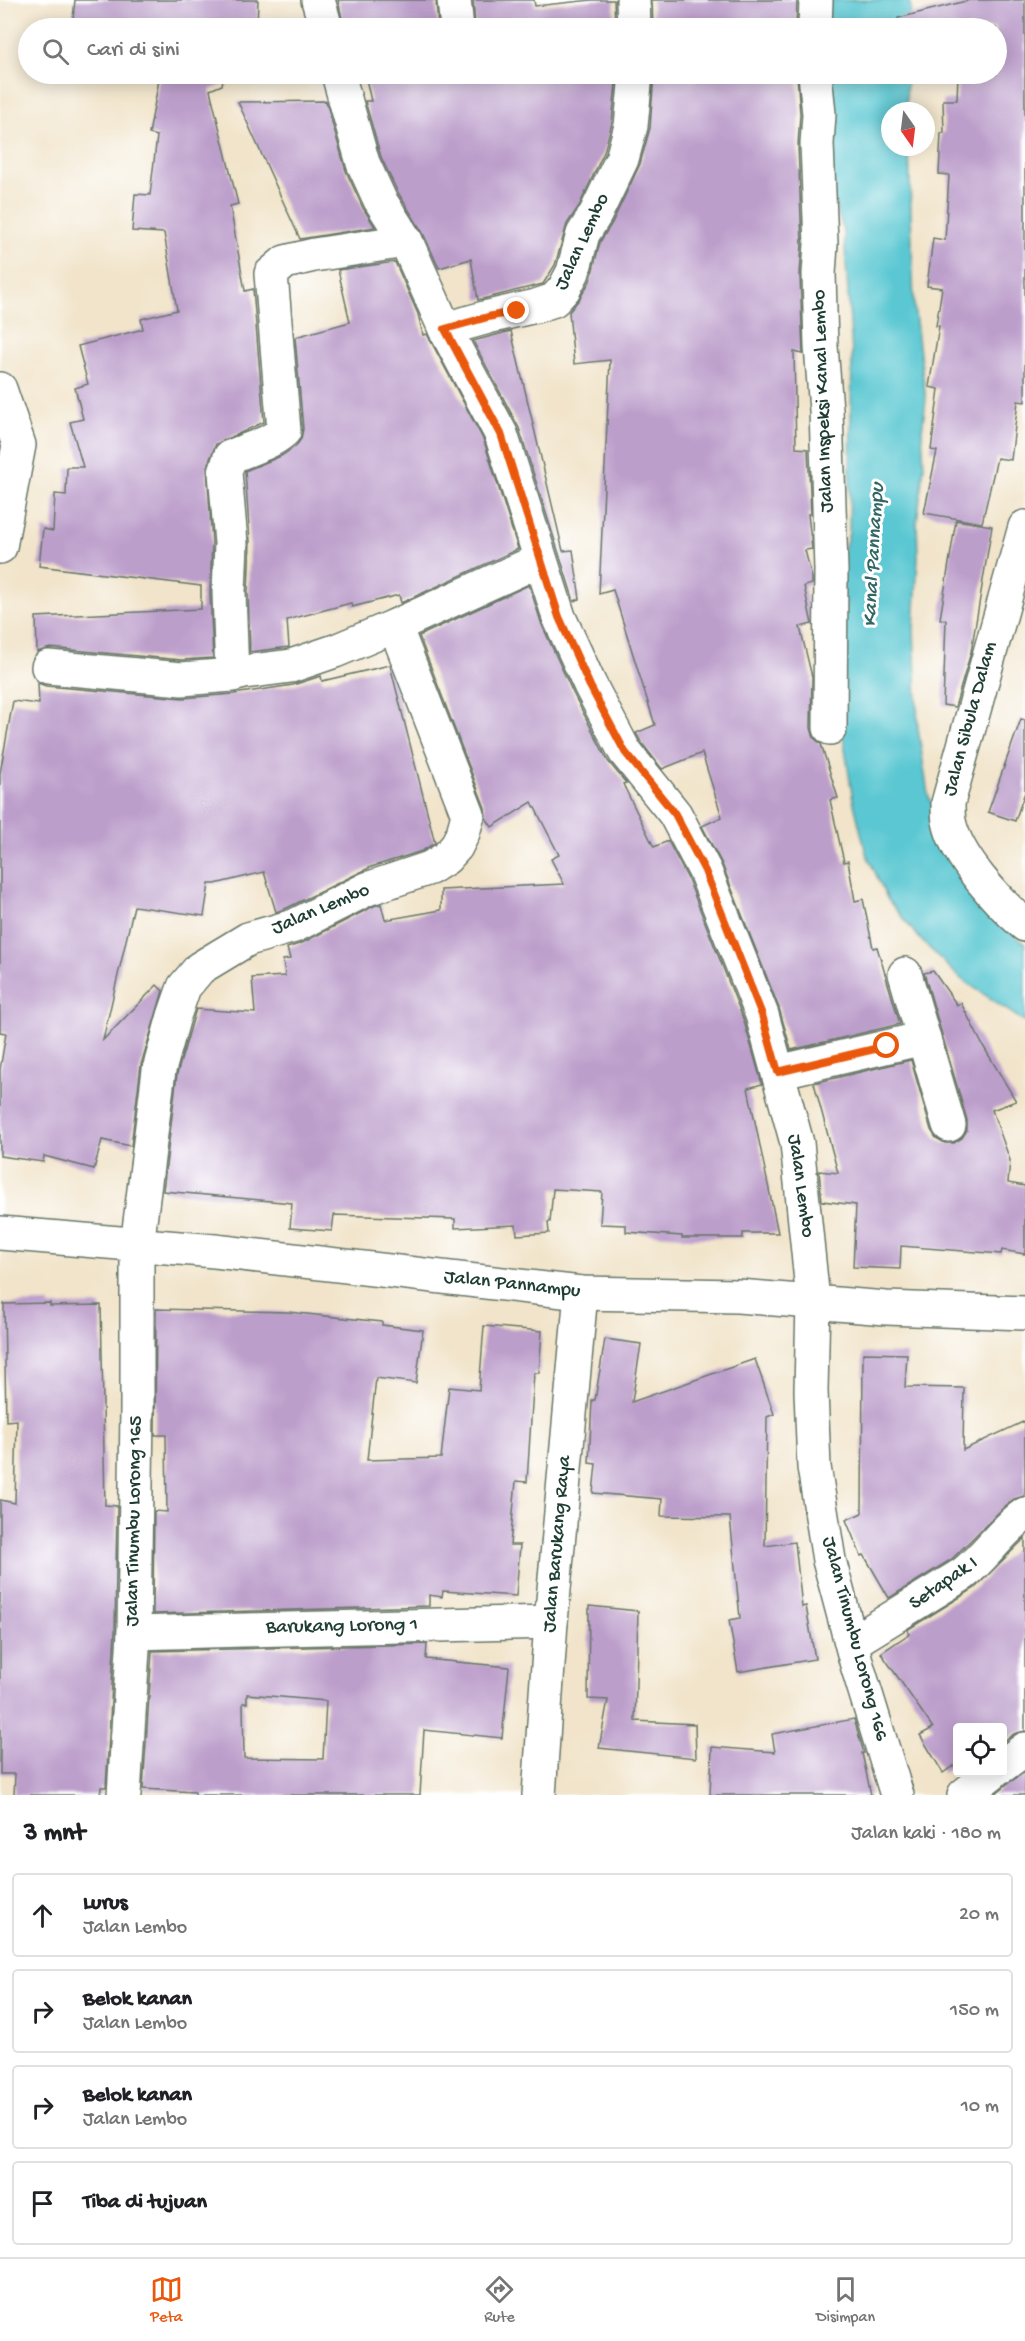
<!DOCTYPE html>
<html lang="id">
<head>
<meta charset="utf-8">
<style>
	:root { --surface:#fff; --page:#f2f2f2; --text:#202124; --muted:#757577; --line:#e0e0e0; --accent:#ea580c }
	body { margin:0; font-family:"Gochi Hand",sans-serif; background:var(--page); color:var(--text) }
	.controls { position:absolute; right:18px; bottom:18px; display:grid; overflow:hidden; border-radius:6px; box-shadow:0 3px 15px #0003 }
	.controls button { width:54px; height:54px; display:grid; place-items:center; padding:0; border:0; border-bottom:2px solid var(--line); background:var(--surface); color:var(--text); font:30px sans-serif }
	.compass { position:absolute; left:881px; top:102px; width:54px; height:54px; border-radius:50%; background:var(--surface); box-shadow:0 3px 15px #0003; rotate:166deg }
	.stop { position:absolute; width:18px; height:18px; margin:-14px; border:4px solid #ea580c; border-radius:50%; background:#fff }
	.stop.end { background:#ea580c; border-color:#fff; box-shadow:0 2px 6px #0008 }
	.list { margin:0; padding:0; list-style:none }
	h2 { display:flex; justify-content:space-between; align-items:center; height:78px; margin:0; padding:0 24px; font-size:26px }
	h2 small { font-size:20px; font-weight:400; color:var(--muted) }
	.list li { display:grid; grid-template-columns:39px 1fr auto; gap:18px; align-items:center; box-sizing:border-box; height:84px; margin:0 12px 12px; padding:0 12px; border:2px solid var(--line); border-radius:6px }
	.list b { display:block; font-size:22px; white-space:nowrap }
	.list p { margin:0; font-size:20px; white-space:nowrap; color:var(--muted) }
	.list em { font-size:20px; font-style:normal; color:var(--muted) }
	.icon { flex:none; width:33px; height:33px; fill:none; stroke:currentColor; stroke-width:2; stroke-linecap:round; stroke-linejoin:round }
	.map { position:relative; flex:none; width:1025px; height:1795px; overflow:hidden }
	.search { position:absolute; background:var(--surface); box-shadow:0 3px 15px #0003; left:18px; right:18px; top:18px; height:66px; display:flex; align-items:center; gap:15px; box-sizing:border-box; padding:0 21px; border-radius:33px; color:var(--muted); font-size:22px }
	.sheet { height:462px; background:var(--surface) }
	nav { display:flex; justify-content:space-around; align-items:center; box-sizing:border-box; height:84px; border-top:2px solid var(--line); background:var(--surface); font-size:16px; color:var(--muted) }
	nav a { display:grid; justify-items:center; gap:3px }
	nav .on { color:var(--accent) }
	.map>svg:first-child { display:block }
	.water { fill:#5ac7d2; stroke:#3c8283; stroke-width:1.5 }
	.building { fill:#bc9ecb; fill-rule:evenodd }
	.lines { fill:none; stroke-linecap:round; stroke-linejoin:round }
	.minor-casing { stroke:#687768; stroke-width:36 }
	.major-casing { stroke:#687768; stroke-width:36 }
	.minor { stroke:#fff; stroke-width:33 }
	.major { stroke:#fff; stroke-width:33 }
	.route { stroke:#ea580c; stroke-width:8 }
	.labels { text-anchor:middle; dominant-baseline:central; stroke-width:6; stroke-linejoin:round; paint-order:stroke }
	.street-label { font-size:20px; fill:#1f3d34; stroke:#fff }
	.water-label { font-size:21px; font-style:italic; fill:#316663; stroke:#fff }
</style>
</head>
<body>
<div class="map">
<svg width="1025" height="1795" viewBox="0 0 1025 1795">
	<rect width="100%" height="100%" fill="#fff"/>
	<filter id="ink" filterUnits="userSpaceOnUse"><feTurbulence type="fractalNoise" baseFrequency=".0167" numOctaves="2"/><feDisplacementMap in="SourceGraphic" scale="12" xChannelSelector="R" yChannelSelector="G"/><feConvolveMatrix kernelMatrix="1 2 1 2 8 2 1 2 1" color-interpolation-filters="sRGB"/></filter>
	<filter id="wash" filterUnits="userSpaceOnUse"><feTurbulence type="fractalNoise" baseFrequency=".008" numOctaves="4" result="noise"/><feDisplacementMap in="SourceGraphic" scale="24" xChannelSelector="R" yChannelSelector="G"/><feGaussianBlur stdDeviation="1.35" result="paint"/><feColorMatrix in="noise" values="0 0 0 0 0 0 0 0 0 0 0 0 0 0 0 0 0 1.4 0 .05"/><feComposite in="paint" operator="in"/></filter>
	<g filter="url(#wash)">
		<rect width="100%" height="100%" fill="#f1e4ca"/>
		<g class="water">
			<polygon points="819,0 909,0 911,9 908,28 818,28"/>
			<polygon points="819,74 907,74 906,111 890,111 890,147 908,147 909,149 914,306 926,400 922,431 924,466 917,522 918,557 914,629 918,728 928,794 943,833 998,920 1025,944 1025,1022 960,978 921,940 888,900 866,853 853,800 839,711 838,569 849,533 852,354 844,232 832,195"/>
		</g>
		<g id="blocks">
			<g class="building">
				<polygon points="75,0 258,0 257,28 72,28"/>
				<polygon points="338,0 436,0 438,28 344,28"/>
				<polygon points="473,0 534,0 535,6 592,0 614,0 615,28 475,28"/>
				<polygon points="652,0 797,0 796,28 653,28"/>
				<polygon points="970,0 1025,0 1025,402 1018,401 1011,460 997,458 982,523 924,513 937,451 931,450 939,389 929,387 939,326 936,326 942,288 927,286 933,238 945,240 949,175 939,174 941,133 944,133 943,100 957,100 958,74 996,74 996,28 900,28 898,18"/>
				<polygon points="160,74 224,74 222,85 210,90 238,204 230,206 245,291 253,289 264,422 216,444 207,466 212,543 210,593 213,658 182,660 50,648 37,652 36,617 201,609 201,586 39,566 43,529 53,531 55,494 66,495 67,467 83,467 70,422 83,419 75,388 88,384 78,346 143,329 141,319 177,310 164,233 132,231 135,194 150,195 157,136 149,134"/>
				<polygon points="389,74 617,74 612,123 604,152 579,206 567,224 555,265 543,284 478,300 471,259 439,268 423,233 397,191 381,157 365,101 371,101 366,79"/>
				<polygon points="654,74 797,74 800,114 798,145 802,244 800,275 803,354 794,352 796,448 808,449 811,514 808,514 812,549 805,550 812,578 812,584 804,586 812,624 800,627 812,677 811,728 814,738 821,744 838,798 830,800 844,862 848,861 855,901 863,899 873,948 877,947 900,1024 791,1050 779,1008 722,864 702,826 722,817 702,753 662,769 641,742 636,733 655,725 613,590 599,594 610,360 574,364 569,312 580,298 590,281 600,242 612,223 640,164 650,128"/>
				<polygon points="326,101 346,171 363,208 375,227 300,239 238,102"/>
				<polygon points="395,262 418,314 423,335 427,334 484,441 518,549 401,603 399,595 352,607 351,603 287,620 289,647 250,652 248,592 250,541 245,471 281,456 296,446 301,439 303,429 295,337 350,322 338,270"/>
				<polygon points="511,331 563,551 573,550 580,599 574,601 519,428 473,341"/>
				<polygon points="956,520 992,526 971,652 955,707 943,705 946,620 940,619"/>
				<polygon points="529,585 542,625 573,693 608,761 626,783 623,784 654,847 668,841 688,879 744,1021 762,1084 748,1088 778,1233 743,1233 743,1238 682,1238 682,1236 626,1232 626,1225 600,1224 602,1192 553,1189 550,1222 548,1222 549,1233 517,1235 516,1225 455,1228 455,1219 334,1215 332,1231 290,1228 292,1203 163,1191 177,1074 196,1009 255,1013 252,978 285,976 283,960 290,959 287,948 302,943 374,906 381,904 385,920 441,910 441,890 564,884 551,859 559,855 532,802 492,827 486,818 485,808 419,636"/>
				<polygon points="390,665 435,843 422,851 371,867 287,908 276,912 264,872 215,884 209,884 204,916 134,906 103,1040 157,985 163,991 141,1065 131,1146 102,1140 94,1169 44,1156 43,1162 0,1156 0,1070 6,1033 0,1032 0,773 13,701 39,704 38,683 46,686 183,698 234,694 293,685 321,676 322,681"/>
				<polygon points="1021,719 1025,720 1025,792 1015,821 988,812"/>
				<polygon points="933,971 957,1005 961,1003 982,1044 1016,1101 992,1110 1010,1160 1008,1183 1025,1186 1025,1254 1002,1250 1001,1254 901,1246 900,1269 853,1267 856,1205 822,1201 819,1171 838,1173 814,1083 911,1060 931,1130 936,1138 945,1143 954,1143 962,1138 967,1130 967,1120 924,973"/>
				<polygon points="50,1303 50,1306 101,1305 105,1505 117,1506 115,1632 106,1787 101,1787 100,1795 14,1795 15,1774 0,1774 0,1500 15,1503 17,1420 6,1421 4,1304"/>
				<polygon points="156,1309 288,1312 382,1322 382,1325 423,1330 416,1383 376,1378 367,1460 441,1458 449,1387 479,1390 484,1326 542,1331 539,1373 534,1373 527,1482 516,1481 510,1545 520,1545 516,1596 443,1591 442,1597 429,1595 429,1606 153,1614 154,1511 167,1512 166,1435 155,1435"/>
				<polygon points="605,1339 641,1344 632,1402 755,1359 774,1414 767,1417 765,1546 795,1542 802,1607 806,1606 815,1659 738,1672 729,1620 740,1618 730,1517 661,1516 662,1499 593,1493 596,1464 589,1463 592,1400 595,1400"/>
				<polygon points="863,1353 907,1354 905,1387 964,1388 963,1450 1025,1421 1025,1496 1014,1499 1004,1507 952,1559 889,1598 864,1555 861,1556 846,1520 862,1513"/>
				<polygon points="1025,1538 1025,1731 1014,1734 1002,1742 1002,1728 957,1728 957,1763 943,1773 920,1735 933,1728 881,1653 909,1634 907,1630 975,1588"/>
				<polygon points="589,1606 638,1611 635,1721 695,1724 696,1758 599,1748 608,1700 588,1699"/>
				<path d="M427 1644 426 1659 509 1667 502 1738 424 1730 420 1795H195V1792L143 1789 152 1651ZM247 1694 326 1701 323 1759 244 1758 243 1703H247Z"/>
				<polygon points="854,1719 864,1753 862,1753 871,1795 710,1795 712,1747 775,1752 772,1734"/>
				<polygon points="1025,1772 1025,1795 994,1795 1007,1784"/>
			</g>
		</g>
	</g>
	<g filter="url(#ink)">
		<use href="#blocks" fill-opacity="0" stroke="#687768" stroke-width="1.5"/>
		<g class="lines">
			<defs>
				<g id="minor">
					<polyline points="318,0 326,28"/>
					<polyline points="454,0 457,28"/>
					<polyline points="633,0 634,28"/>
					<polyline points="815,28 816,0"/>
					<polyline points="338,74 363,163 380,200 406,241 445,329 501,434 559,617 590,685 625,752 675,814 705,871 762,1015 797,1143 813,1301 811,1391 814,1467 829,1560 857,1665 897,1795"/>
					<polyline points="815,74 819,114 817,144 821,244 819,274 821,346 826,410 831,570 830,728"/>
					<polyline points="445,329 488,317 536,306 554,300 564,289 573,272 583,234 595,215 622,159 631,126 636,74"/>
					<polyline points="0,389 19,445 0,547"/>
					<path d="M1025 527 948 803C948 809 948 816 949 821 956 857 998 902 1025 925"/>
					<polyline points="48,667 182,679 232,675 244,672 291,666 335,651 395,626"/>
					<path d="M232 675 229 592 231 543 225 472 230 457C249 448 268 445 284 431L271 274 285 262 314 255 406 241"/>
					<polyline points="905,974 949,1125"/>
					<polyline points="778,1072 924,1038"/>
					<polyline points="134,1633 551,1622"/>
					<path d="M853 1642 963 1574C986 1556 1001 1531 1025 1514"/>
					<polyline points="1002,1766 1025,1749"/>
					<polyline points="124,1795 134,1633 137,1409 137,1246 159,1070 174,1016 184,987 200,968 248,939 294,926 367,889 430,868 446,858 456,847 463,833 468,815 395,626 540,560"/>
					<polyline points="539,1795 551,1622 581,1293"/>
					<polyline points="964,1795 993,1772"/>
				</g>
				<polyline id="major" points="0,1233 215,1251 581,1293 738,1296 886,1308 1025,1313"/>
			</defs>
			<use href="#minor" class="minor-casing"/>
			<use href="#major" class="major-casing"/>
			<use href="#minor" class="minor"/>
			<use href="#major" class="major"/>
		</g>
	</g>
	<g class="lines" filter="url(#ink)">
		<polyline class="route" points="517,311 488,317 445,329 501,434 559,617 590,686 625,752 675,814 705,871 762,1015 778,1072 887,1046"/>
	</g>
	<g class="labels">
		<g class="street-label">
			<text transform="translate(583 242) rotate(-65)">Jalan Lembo</text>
			<text transform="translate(824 401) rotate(-92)">Jalan Inspeksi Kanal Lembo</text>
			<text transform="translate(971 719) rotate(-75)">Jalan Sibula Dalam</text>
			<text transform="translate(321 910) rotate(-23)">Jalan Lembo</text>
			<text transform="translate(800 1186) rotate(82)">Jalan Lembo</text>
			<text transform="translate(512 1285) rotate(6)">Jalan Pannampu</text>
			<text transform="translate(135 1521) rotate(-89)">Jalan Tinumbu Lorong 165</text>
			<text transform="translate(558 1544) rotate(-85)">Jalan Barukang Raya</text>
			<text transform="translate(944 1584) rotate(-35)">Setapak I</text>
			<text transform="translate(342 1627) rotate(-1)">Barukang Lorong 1</text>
			<text transform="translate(854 1639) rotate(75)">Jalan Tinumbu Lorong 166</text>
		</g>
		<g class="water-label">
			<text transform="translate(875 555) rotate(-87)">Kanal Pannampu</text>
		</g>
	</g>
</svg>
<div class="controls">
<button><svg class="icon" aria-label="locate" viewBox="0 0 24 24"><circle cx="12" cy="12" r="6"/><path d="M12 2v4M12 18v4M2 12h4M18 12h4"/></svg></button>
</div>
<svg class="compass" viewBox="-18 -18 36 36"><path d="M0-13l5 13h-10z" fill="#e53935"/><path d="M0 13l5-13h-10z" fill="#757577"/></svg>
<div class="stop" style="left:887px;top:1046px"></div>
<div class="stop end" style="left:517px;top:311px"></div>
<div class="search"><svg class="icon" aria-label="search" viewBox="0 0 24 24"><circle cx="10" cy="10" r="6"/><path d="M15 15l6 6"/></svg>Cari di sini</div>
</div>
<section class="sheet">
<h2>3 mnt<small>Jalan kaki · 180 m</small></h2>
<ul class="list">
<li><svg class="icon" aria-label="ahead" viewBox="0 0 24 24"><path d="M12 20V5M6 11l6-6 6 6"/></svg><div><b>Lurus</b><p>Jalan Lembo</p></div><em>20 m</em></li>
<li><svg class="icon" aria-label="right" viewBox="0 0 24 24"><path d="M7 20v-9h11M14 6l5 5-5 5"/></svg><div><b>Belok kanan</b><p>Jalan Lembo</p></div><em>150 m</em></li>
<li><svg class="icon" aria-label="right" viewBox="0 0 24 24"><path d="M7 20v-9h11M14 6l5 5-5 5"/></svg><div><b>Belok kanan</b><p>Jalan Lembo</p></div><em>10 m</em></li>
<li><svg class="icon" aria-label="arrive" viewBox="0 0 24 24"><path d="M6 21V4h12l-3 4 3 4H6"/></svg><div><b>Tiba di tujuan</b></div></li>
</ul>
</section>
<nav>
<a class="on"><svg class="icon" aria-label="map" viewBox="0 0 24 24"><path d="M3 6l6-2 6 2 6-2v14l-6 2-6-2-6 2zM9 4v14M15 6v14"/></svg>Peta</a>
<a><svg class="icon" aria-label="directions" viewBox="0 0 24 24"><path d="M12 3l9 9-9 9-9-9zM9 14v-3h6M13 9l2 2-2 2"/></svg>Rute</a>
<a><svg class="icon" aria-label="saved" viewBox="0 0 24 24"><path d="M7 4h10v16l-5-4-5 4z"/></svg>Disimpan</a>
</nav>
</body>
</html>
